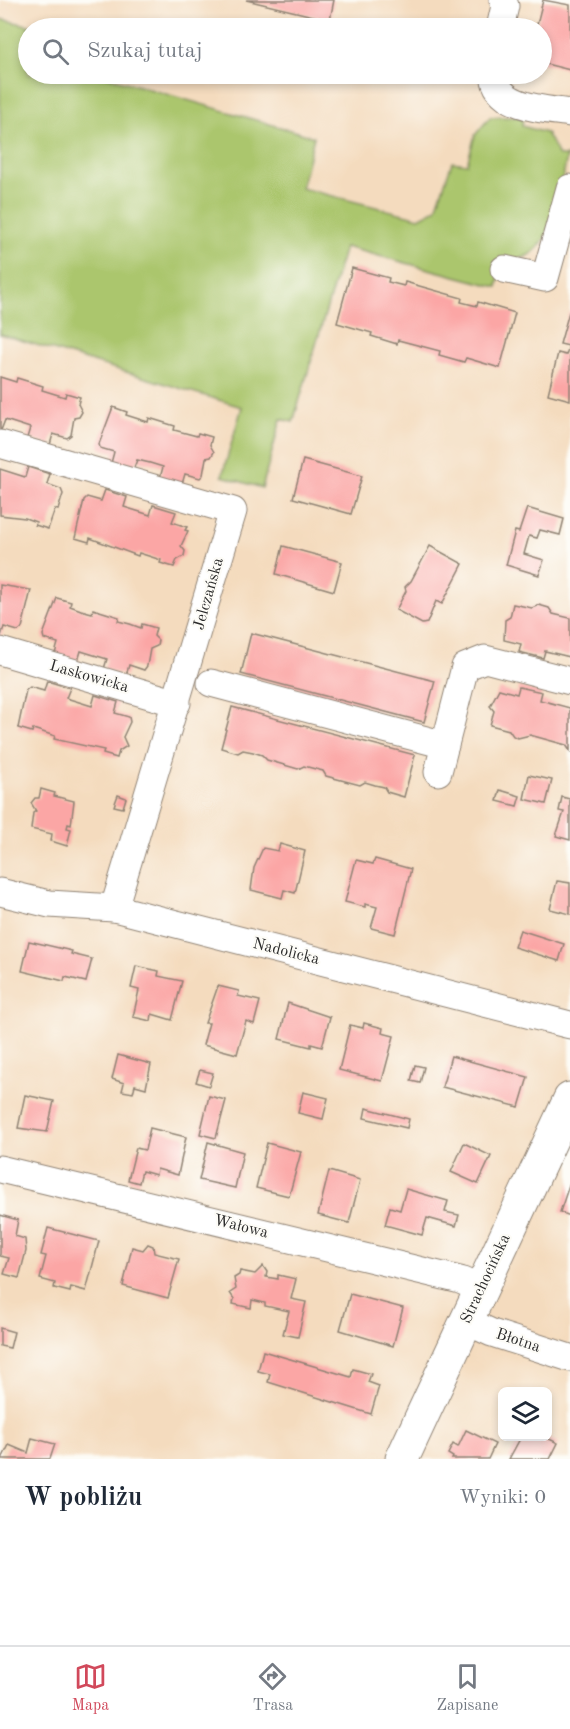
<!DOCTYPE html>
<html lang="pl">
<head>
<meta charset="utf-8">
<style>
	:root { --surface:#fff; --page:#f2f2f3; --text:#1f2937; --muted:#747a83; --line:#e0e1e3; --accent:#d1495b }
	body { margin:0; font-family:"Old Standard TT",serif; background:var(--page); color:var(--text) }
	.controls { position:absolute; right:18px; bottom:18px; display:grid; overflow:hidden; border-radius:9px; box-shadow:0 3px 9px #0003 }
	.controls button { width:54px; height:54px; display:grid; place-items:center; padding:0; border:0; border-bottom:2px solid var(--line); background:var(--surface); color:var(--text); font:30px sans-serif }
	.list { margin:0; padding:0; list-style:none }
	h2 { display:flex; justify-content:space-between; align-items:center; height:78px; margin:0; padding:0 24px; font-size:26px }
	h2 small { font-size:20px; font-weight:400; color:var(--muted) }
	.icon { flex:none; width:33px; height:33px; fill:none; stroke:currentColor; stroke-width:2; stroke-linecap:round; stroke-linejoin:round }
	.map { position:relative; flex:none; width:570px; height:1459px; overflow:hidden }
	.search { position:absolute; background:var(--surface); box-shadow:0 3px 9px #0003; left:18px; right:18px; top:18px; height:66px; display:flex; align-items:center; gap:15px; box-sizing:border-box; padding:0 21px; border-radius:33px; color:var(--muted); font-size:22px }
	.sheet { height:186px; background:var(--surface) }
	nav { display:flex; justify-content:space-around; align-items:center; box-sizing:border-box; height:84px; border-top:2px solid var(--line); background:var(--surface); font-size:16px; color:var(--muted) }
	nav a { display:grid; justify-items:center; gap:3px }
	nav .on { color:var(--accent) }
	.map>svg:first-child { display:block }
	.green { fill:#abc66d; stroke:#6b784c; stroke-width:1.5 }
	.building { fill:#fba6a5 }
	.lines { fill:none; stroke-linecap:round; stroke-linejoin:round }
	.minor-casing { stroke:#908374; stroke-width:29 }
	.major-casing { stroke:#908374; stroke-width:35 }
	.minor { stroke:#fff; stroke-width:27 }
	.major { stroke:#fff; stroke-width:33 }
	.labels { text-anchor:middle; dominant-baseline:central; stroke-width:4.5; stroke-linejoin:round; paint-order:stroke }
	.street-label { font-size:16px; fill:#2b2b2b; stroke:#fdfcf7 }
</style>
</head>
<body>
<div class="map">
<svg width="570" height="1459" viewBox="0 0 570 1459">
	<rect width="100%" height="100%" fill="#fdfcf7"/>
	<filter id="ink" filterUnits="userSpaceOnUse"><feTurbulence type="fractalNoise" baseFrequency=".0167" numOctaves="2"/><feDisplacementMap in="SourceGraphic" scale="12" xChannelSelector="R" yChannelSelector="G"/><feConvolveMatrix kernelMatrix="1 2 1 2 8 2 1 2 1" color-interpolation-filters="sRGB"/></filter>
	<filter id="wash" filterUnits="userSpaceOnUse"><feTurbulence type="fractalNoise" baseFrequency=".008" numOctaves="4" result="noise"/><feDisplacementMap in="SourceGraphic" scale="24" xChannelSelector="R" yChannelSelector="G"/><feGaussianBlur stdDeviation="1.35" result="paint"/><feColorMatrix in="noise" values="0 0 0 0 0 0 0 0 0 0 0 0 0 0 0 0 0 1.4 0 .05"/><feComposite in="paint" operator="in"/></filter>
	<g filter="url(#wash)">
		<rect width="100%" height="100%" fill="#f4dbbe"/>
		<path class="green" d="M0 19 41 28H28V74H98L314 137 301 188 419 218 436 209 452 162 467 164 475 135 490 117H523L522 126 546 133 559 156H567C560 189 553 270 504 258L497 287 345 247 293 422 281 419 262 488 222 476 242 407 0 334Z"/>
		<g id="blocks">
			<g class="building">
				<polygon points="246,0 334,0 330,20"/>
				<polygon points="543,0 570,5 570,70 542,63 542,28 536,28"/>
				<polygon points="352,268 389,278 388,282 404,286 405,282 462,298 461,302 477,306 478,302 515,313 500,368 466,358 464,362 439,355 440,351 398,340 397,344 371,336 372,333 337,323"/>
				<polygon points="569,312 570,312 570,400 548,394 558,353 566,355 569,346 560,344"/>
				<polygon points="0,377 16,382 17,378 43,386 42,390 65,397 66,393 80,397 78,404 82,412 79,417 74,418 71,435 67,438 53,434 50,445 27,438 30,428 5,420 0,433"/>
				<polygon points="113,407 127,412 126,415 148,422 149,418 175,426 174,430 197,436 198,433 212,437 210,445 214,452 211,457 206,458 203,475 200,478 185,474 182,484 160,478 163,467 150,463 137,460 133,470 111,463 114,452 100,448 99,444"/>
				<polygon points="303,460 362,476 351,514 293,498"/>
				<polygon points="28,467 50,474 47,484 61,489 63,494 58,510 55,509 48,529 35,525 36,522 25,518 0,515 0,469 25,477"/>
				<polygon points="105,490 127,497 124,507 150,515 153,505 176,512 172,522 187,527 185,530 188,531 181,546 185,551 184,556 177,560 174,567 160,563 161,560 139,553 138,556 90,538 89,542 75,538 84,500 87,497 101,501"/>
				<polygon points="527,508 564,519 560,535 540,530 537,538 529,536 524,554 544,560 539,575 506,565 515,531 519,532"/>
				<polygon points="283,546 342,562 334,591 276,574"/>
				<polygon points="430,546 463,564 442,604 436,601 427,623 422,624 396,610 406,591 405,587 411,581"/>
				<polygon points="0,585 31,590 22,628 18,631 4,627 0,639"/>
				<polygon points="57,598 71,602 70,606 81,610 92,613 93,609 119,617 118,621 130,624 141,628 142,624 156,628 154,636 158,640 157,646 150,649 147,666 144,670 129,665 126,676 104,669 107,659 81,651 78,661 55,654 58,643 44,639 43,635"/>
				<polygon points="513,604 532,608 539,605 549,608 553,614 570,618 570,657 545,651 543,658 519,652 521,644 504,640 505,620 510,617"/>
				<polygon points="251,633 435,681 424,722 241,674"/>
				<polygon points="47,681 70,688 66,698 92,706 95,695 118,702 115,713 129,717 130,722 123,737 127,746 119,751 117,758 103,754 104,750 54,739 55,736 33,729 32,732 18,728 26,690 30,687 44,691"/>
				<polygon points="519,687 542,692 540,700 570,708 570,751 566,745 530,735 518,738 513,736 509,730 490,725 494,711 490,706 499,689 517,694"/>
				<polygon points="232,707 415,755 404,797 387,792 384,787 375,785 365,782 360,785 326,776 323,771 304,766 298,769 267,760 262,755 253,752 243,750 238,753 221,748"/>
				<polygon points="529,775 552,780 546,804 524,799"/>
				<polygon points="41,789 55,793 54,796 74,801 71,825 68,824 67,828 71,829 67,846 51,841 52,834 31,829 33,813 36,811 31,803 35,798 39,798"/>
				<polygon points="500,790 520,796 517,806 497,801"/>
				<polygon points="118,795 126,798 123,808 114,806"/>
				<polygon points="562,797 570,799 570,840 556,836 564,812 559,811"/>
				<polygon points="280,844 305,851 295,893 284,890 282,898 251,890 254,868 263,848 278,851"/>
				<polygon points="375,859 411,869 395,934 371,928 377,907 365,904 365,907 345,902 356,860 373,864"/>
				<polygon points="557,881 570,883 570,914 550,909"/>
				<polygon points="520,930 564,944 559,961 514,947"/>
				<polygon points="29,941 72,951 71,954 92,959 86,982 65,977 64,981 22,971"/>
				<polygon points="136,966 159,971 158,976 182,981 172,1020 152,1014 151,1021 133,1017 139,990 131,988"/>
				<polygon points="218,986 239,991 238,996 260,1001 254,1024 246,1021 237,1054 203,1045 209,1023 205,1023"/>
				<polygon points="288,1003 330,1017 322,1047 311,1044 311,1047 279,1039"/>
				<polygon points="364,1023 383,1028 382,1033 394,1036 382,1081 339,1070 350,1025 363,1028"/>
				<polygon points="118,1055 151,1064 146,1088 135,1085 133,1093 122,1091 124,1083 112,1079"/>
				<polygon points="451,1056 528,1077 519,1107 442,1087"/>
				<polygon points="415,1065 424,1067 420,1083 411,1081"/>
				<polygon points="200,1070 213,1073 209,1086 196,1082"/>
				<polygon points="303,1092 328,1098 323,1119 298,1113"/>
				<polygon points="25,1095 54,1101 47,1132 18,1128"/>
				<polygon points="209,1096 226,1100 216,1138 200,1134"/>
				<polygon points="366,1108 409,1119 407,1128 364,1118"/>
				<polygon points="150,1128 186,1137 178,1175 157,1169 156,1175 142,1171 139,1183 128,1180 136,1148 145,1150"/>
				<polygon points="208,1142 243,1152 235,1188 199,1180"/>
				<polygon points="267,1143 301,1152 289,1196 256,1188"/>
				<polygon points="464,1143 491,1156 478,1184 451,1172"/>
				<polygon points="329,1171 360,1180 349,1223 318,1215"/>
				<polygon points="570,1182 570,1216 560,1212"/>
				<polygon points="406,1189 448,1201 445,1212 459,1215 456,1226 427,1218 422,1235 385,1225 390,1207 400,1210"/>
				<polygon points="0,1215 18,1220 15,1236 25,1239 26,1251 19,1278 4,1274 9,1258 0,1256"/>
				<polygon points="48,1228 99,1241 86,1291 71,1287 70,1292 54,1288 55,1283 40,1279 46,1256 41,1255"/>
				<polygon points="148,1244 153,1246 154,1253 179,1259 168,1298 123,1286 132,1247 143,1250"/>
				<polygon points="263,1266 267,1272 266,1277 278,1279 278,1275 296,1279 291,1299 306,1302 298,1337 283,1334 289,1311 265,1306 265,1303 252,1300 251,1308 233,1304 234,1299 230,1293 236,1289 234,1278 239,1275 240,1271 255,1274"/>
				<polygon points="350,1294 403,1308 393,1346 340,1330"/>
				<polygon points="0,1328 14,1332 10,1348 0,1346"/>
				<polygon points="263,1351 351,1377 353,1369 371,1374 368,1382 379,1386 371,1414 268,1382 270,1374 258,1371"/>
				<polygon points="466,1430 495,1444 488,1459 452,1459 453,1457 448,1454 453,1444 458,1447"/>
				<polygon points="521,1437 545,1437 558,1443 550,1459 509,1459"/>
				<polygon points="32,1438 55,1444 50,1459 2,1459 9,1445 28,1453"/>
			</g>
		</g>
	</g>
	<g filter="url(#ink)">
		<use href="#blocks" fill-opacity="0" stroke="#908374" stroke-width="1.5"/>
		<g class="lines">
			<defs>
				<g id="minor">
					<polyline points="500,28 505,6 503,0"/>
					<path d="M494 74C496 108 545 109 570 113"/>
					<polyline points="504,269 545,278 570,188"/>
					<polyline points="0,444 233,511 114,908"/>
					<polyline points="0,651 177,703"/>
					<polyline points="211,683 445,745"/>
					<polyline points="438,772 465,667 485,659 570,681"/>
					<polyline points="0,892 49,904 114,908 570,1025"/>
					<polyline points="0,1169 460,1280 481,1289"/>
					<polyline points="466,1321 492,1333 570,1358"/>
				</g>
				<polyline id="major" points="402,1459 570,1099"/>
			</defs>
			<use href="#minor" class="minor-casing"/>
			<use href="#major" class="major-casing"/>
			<use href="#minor" class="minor"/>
			<use href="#major" class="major"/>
		</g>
	</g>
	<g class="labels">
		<g class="street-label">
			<text transform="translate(209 594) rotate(-74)">Jelczańska</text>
			<text transform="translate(89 677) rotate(16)">Laskowicka</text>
			<text transform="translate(286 952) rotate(14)">Nadolicka</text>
			<text transform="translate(241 1227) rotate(14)">Wałowa</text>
			<text transform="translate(486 1279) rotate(-65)">Strachocińska</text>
			<text transform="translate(518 1341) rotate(18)">Błotna</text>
		</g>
	</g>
</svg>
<div class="controls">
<button><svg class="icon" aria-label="layers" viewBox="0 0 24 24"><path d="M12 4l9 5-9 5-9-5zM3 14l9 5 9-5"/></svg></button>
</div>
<div class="search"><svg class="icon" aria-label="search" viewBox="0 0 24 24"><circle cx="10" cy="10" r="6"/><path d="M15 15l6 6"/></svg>Szukaj tutaj</div>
</div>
<section class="sheet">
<h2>W pobliżu<small>Wyniki: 0</small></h2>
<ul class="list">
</ul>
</section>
<nav>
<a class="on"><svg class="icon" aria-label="map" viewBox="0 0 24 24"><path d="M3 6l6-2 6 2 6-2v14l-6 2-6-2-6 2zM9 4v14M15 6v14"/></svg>Mapa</a>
<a><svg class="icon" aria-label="directions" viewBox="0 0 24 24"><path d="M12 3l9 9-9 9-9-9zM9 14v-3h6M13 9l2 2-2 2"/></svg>Trasa</a>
<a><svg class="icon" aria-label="saved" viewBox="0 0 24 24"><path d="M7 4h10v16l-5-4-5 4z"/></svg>Zapisane</a>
</nav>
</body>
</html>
